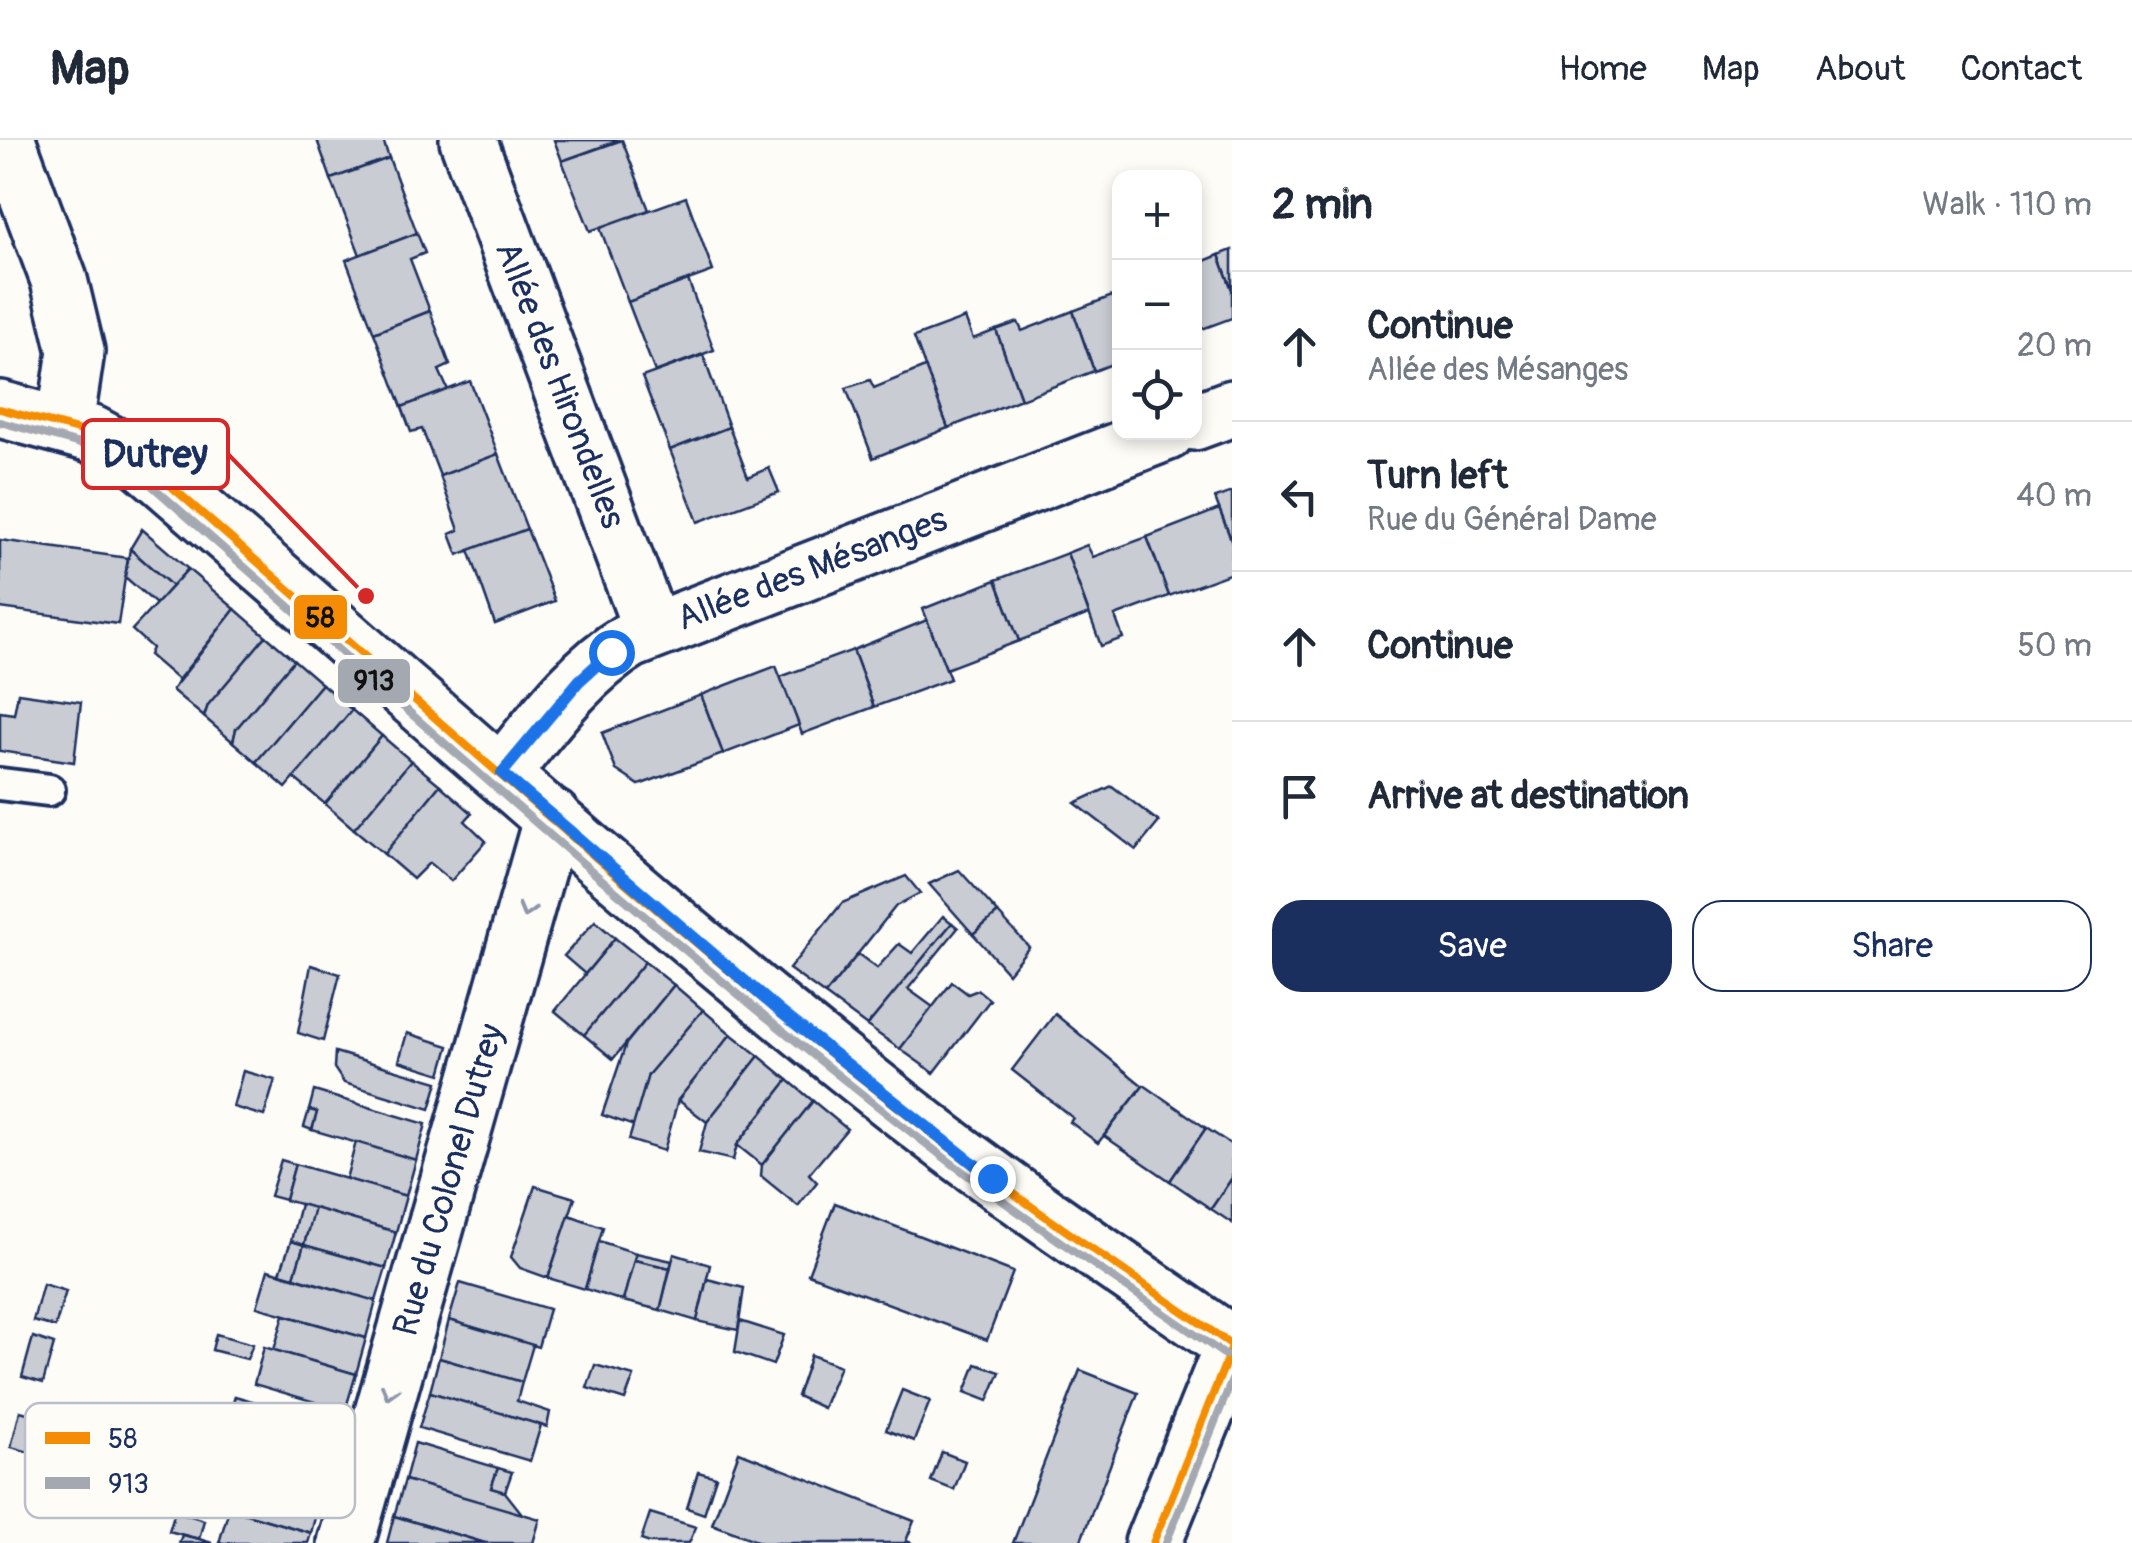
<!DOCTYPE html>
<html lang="en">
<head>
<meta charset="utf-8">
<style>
	:root { --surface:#fff; --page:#f6f6f7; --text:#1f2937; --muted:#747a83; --line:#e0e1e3; --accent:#1b2f5e }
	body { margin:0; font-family:Pangolin,sans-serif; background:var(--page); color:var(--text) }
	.controls { position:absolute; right:30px; top:30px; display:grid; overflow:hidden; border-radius:20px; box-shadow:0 5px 15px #0003 }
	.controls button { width:90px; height:90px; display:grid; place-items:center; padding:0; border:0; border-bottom:2px solid var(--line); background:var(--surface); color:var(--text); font:50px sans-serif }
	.stop { position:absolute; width:30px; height:30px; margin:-22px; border:8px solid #1a73e8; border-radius:50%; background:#fff }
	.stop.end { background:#1a73e8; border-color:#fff; box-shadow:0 2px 10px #0008 }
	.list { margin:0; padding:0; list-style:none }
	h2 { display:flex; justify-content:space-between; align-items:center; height:130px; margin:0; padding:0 40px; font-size:42px }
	h2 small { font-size:32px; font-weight:400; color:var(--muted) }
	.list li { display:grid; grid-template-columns:65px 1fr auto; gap:30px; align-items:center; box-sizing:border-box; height:150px; padding:0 40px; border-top:2px solid var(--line) }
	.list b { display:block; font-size:38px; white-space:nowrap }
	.list p { margin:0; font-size:32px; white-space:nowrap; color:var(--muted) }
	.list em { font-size:32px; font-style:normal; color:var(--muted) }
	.actions { display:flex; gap:20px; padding:30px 40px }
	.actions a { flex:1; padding:22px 0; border:2px solid var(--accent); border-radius:30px; text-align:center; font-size:35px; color:var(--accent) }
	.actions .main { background:var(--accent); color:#fff }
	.icon { flex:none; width:55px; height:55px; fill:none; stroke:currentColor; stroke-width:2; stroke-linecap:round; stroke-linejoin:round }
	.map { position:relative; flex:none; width:1232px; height:1403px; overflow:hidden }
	header { display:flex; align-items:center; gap:60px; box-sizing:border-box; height:140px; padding:0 50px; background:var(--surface); border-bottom:2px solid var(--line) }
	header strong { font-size:48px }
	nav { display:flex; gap:55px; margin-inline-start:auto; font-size:35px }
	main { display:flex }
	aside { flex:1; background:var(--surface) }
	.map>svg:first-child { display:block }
	.building { fill:#c9ccd3; stroke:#1b2f5e; stroke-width:2.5 }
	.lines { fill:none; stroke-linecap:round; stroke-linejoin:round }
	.lane-casing { stroke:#1b2f5e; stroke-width:38 }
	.street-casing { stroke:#1b2f5e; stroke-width:62 }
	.secondary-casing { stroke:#1b2f5e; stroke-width:62 }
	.lane { stroke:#fdfcf7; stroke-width:30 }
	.street { stroke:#fdfcf7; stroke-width:55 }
	.secondary { stroke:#fdfcf7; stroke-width:55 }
	.bus-1-casing { stroke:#fdfcf7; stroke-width:15 }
	.bus-2-casing { stroke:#fdfcf7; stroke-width:15 }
	.bus-1 { stroke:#f48d05; stroke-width:8 }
	.bus-2 { stroke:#a4a8b1; stroke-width:8 }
	.oneway { stroke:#8c96aa }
	.route { stroke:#1a73e8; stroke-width:12 }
	.labels { text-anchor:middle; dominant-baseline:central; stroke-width:8; stroke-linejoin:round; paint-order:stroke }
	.street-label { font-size:35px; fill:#1b2f5e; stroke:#fdfcf7 }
	.key { fill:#fdfcf7; stroke:#b9bec9; stroke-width:2.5 }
	.key-label { font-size:28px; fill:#1b2f5e }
	.leader { fill:none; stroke:#d62828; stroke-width:4 }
	.callout-dot { fill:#d62828; stroke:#fdfcf7; stroke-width:4 }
	.callout { fill:#fdfcf7; stroke:#d62828; stroke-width:4 }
	.callout-label { font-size:38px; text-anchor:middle; font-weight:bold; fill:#1b2f5e }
	.line-badge { stroke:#fdfcf7; stroke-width:4 }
	.pale-badge-label { font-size:28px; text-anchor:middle; font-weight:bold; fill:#111 }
</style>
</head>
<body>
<header>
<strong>Map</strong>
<nav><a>Home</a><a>Map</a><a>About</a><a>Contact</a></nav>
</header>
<main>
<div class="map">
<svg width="1232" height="1403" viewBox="0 0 1232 1403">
	<rect width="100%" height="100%" fill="#fdfcf7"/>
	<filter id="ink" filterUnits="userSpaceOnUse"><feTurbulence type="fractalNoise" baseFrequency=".01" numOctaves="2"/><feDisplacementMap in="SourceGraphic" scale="20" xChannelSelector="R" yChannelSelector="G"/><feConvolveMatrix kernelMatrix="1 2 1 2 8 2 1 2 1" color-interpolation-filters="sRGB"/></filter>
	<g filter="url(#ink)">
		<g class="building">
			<polygon points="317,0 383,0 389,18 331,39"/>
			<polygon points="554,0 620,0 562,21"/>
			<polygon points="622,0 649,70 590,91 562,21"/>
			<polygon points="389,18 417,93 360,115 331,39"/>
			<polygon points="686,57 713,131 628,162 600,88"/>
			<polygon points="417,93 425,113 410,119 430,171 374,193 346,120"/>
			<polygon points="1232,110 1232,150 1219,115"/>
			<polygon points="1219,115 1232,150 1232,178 1194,192 1194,125"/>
			<polygon points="688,140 714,210 655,232 628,162"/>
			<polygon points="1120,153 1120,221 1094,231 1073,171"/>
			<polygon points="430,171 450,225 439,230 448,250 402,267 374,193"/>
			<polygon points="1073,171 1094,231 1021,259 996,190 1018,182 1022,191"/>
			<polygon points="965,178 973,199 996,190 1021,259 948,288 914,197"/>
			<polygon points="703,215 729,287 670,310 642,237"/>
			<polygon points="925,227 948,288 873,318 846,248 870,240 874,248"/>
			<polygon points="470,241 498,314 440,336 422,289 411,292 402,267"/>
			<polygon points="729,287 748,337 769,328 779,352 698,382 670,310"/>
			<polygon points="498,314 527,389 458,415 450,394 459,390 440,336"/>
			<polygon points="1232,352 1232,402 1215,358"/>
			<polygon points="1219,369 1232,402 1232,433 1169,456 1147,397"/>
			<polygon points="142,389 188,429 172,446 130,409"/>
			<polygon points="527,389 555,461 495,484 469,410"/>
			<polygon points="1147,397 1169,456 1115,476 1123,498 1101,506 1067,413 1087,405 1093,417"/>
			<polygon points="0,400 128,418 118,484 0,468"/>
			<polygon points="130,409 172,446 156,464 125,437"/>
			<polygon points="1067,413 1089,474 1019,501 996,440"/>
			<polygon points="188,429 235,469 178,540 149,515 152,508 132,490"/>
			<polygon points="996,440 1019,501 946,529 923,469"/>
			<polygon points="235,469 266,496 208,565 204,577 172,550"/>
			<polygon points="927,480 950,539 874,567 853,510"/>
			<polygon points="266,496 294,520 236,589 233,602 204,577 208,565"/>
			<polygon points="853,510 874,567 802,594 780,537"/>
			<polygon points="294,520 322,544 256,622 233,602 236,589"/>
			<polygon points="776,526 799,585 723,614 701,555"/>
			<polygon points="322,544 352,570 286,648 256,622"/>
			<polygon points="18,553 81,562 74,622 0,611 0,572 14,574"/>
			<polygon points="701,555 723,614 639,645 616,630 602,593"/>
			<polygon points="352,570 382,596 325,664 294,638"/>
			<polygon points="382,596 411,621 354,689 325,664"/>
			<polygon points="411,621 440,645 384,714 354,689"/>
			<polygon points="440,645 472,673 465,681 486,701 451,741 429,723 413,739 384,714"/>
			<polygon points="1112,646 1159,682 1136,710 1075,663"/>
			<polygon points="959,730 998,773 973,794 929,744"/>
			<polygon points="906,736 920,753 896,766 825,855 789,829 842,763"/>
			<polygon points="998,773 1029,807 1008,833 973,794"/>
			<polygon points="943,776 952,783 867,886 825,855 858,814 877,828 899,804 912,813"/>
			<polygon points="595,781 615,798 585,834 564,816"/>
			<polygon points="952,783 958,788 908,849 933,867 900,909 867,886"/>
			<polygon points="615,798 645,822 584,895 555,871"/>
			<polygon points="645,822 674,845 613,919 584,895"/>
			<polygon points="311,825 340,834 323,901 298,893"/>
			<polygon points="952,842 968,854 978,850 990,860 934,933 900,909"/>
			<polygon points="674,845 703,870 648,935 634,986 602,975 626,904"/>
			<polygon points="703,870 731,894 678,960 664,1011 629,1000 648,935"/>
			<polygon points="1055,874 1143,946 1098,1003 1070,982 1073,978 1012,930"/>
			<polygon points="407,893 449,906 441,934 399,921"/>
			<polygon points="731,894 759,916 707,982 678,960"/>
			<polygon points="335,912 438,942 430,969 344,943 334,928"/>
			<polygon points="759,916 788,940 737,1005 733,1020 699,1012 707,982"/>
			<polygon points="243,931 275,940 264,976 233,967"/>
			<polygon points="788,940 813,961 762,1025 737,1005"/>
			<polygon points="1144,945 1206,988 1170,1041 1104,996"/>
			<polygon points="314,951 426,984 416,1020 312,990 317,972 309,970"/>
			<polygon points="813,961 847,989 809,1034 817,1042 798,1066 761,1036 762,1025"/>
			<polygon points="309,970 317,972 312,990 304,987"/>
			<polygon points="1206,988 1232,1005 1232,1038 1211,1069 1170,1041"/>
			<polygon points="356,1002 416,1020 406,1056 346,1039"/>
			<polygon points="281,1020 295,1024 285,1060 270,1056"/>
			<polygon points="295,1024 406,1056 396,1092 285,1060"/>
			<polygon points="1232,1038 1232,1083 1211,1069"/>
			<polygon points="535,1046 575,1058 548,1138 520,1128 511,1117"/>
			<polygon points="835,1063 1013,1132 987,1200 808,1134"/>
			<polygon points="300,1064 314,1068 304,1105 291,1101"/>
			<polygon points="314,1068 396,1092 386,1128 304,1105"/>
			<polygon points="569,1075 603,1087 585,1149 548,1138"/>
			<polygon points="291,1101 304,1105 294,1137 280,1133"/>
			<polygon points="599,1101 636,1113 623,1161 585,1149"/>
			<polygon points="304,1105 386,1128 376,1161 294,1137"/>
			<polygon points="636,1113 672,1121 670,1128 634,1120"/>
			<polygon points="674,1114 710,1125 697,1181 660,1170"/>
			<polygon points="634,1120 670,1128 660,1170 623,1161"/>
			<polygon points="268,1130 376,1161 366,1198 257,1167"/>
			<polygon points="707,1139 744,1148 738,1190 697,1181"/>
			<polygon points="460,1143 549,1169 538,1207 449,1180"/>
			<polygon points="43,1144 66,1151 55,1187 33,1181"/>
			<polygon points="284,1175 366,1198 356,1234 274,1210"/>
			<polygon points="449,1180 533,1205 522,1242 439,1218"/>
			<polygon points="740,1181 784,1195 773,1225 735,1212"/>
			<polygon points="216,1194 253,1204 247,1219 212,1210"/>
			<polygon points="33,1197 54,1204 43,1243 22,1237"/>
			<polygon points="264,1207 356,1234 345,1271 254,1244"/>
			<polygon points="811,1215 840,1226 823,1268 797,1256"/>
			<polygon points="439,1218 522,1242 517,1261 550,1272 547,1287 430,1252"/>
			<polygon points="976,1224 1000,1232 988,1261 965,1252"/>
			<polygon points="595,1225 634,1236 625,1260 587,1248"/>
			<polygon points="1080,1230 1138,1253 1080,1403 1013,1403"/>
			<polygon points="902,1250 930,1261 914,1301 886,1290"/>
			<polygon points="430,1252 541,1285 530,1321 419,1288"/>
			<polygon points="235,1256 341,1287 330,1324 224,1293"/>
			<polygon points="20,1271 53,1280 43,1316 11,1307"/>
			<polygon points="415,1303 498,1328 491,1348 505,1352 523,1375 405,1340"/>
			<polygon points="739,1312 914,1381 906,1401 912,1403 762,1403 712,1384"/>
			<polygon points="942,1312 965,1321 954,1350 931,1341"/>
			<polygon points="498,1328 512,1332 505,1352 491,1348"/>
			<polygon points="698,1332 716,1337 704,1374 687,1368"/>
			<polygon points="405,1340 540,1379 533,1403 485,1403 394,1376"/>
			<polygon points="260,1341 320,1358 311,1393 250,1375"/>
			<polygon points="229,1369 311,1393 308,1403 219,1403"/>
			<polygon points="175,1371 204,1380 199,1399 169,1391"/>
			<polygon points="650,1373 696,1387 689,1403 650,1403 641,1400"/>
			<polygon points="394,1376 485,1403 387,1403"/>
			<polygon points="182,1395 199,1399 212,1403 179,1403"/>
		</g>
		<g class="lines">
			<defs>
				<polyline id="lane" points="0,644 49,650"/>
				<g id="street">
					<polyline points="7,0 59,140 76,211 65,285"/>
					<polyline points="468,0 652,491"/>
					<polyline points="1194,282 1232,268"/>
					<path d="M502 633C541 585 578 532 631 500L1167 292"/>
					<polyline points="346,1403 552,677"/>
					<polyline points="1153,1403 1232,1207"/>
				</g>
				<path id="secondary" d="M0 269 92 294 142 321C405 547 661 784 936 996 1032 1069 1133 1136 1232 1205"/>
			</defs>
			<use href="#lane" class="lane-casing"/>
			<use href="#street" class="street-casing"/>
			<use href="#secondary" class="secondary-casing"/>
			<use href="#lane" class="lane"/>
			<use href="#street" class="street"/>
			<use href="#secondary" class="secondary"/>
			<defs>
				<g id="bus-1">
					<path d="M0 269 92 294 142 321C404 548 660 784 936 996 1032 1070 1133 1136 1232 1205"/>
					<polyline points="1153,1403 1232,1207"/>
				</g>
				<g id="bus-2">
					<path d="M0 282 87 306 135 331C397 559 653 795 929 1006 1025 1080 1126 1146 1225 1215"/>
					<polyline points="1166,1403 1232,1240"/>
				</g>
			</defs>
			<use href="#bus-1" class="bus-1-casing"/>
			<use href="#bus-2" class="bus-2-casing"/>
			<use href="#bus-1" class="bus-1"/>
			<use href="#bus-2" class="bus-2"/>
		</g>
		<defs><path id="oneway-chevron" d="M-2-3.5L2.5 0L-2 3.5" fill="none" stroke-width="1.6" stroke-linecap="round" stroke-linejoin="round" transform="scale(2.5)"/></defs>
		<g class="oneway">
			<use href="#oneway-chevron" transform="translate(526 771) rotate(106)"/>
			<use href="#oneway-chevron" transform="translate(389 1252) rotate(106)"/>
		</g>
	</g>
	<g class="lines" filter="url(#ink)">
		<polyline class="route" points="611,512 579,541 502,633 782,873 992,1038"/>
	</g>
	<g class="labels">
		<g class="street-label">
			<text transform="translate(560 245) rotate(69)">Allée des Hirondelles</text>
			<text transform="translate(812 429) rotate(-21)">Allée des Mésanges</text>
			<text transform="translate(449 1040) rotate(-74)">Rue du Colonel Dutrey</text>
		</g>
	</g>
	<rect x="25" y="1263" width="330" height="115" rx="15" class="key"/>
	<rect x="45" y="1292" width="45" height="12" fill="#f48d05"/>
	<rect x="45" y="1337" width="45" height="12" fill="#a4a8b1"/>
	<g class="key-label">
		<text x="108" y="1308">58</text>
		<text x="108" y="1353">913</text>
	</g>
	<path class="leader" d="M366 456L228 314"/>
	<circle class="callout-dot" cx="366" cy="456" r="10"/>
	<rect class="callout" x="83" y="280" width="145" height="68" rx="10"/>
	<g class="callout-label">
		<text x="155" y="327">Dutrey</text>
	</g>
	<g class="line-badge">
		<rect x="292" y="453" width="57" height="48" rx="10" fill="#f48d05"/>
		<rect x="336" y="517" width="76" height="48" rx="10" fill="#a4a8b1"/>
	</g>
	<g class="pale-badge-label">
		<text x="320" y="487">58</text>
		<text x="374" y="550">913</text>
	</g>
</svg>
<div class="controls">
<button>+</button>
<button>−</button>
<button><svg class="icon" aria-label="locate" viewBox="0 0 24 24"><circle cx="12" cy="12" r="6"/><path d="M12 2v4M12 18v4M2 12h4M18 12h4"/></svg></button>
</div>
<div class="stop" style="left:611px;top:512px"></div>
<div class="stop end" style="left:992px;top:1038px"></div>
</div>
<aside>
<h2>2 min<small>Walk · 110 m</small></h2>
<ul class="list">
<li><svg class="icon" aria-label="ahead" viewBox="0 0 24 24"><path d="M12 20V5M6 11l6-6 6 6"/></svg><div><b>Continue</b><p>Allée des Mésanges</p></div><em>20 m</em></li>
<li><svg class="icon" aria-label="left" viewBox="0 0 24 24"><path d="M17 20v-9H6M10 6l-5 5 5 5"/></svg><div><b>Turn left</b><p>Rue du Général Dame</p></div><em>40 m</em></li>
<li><svg class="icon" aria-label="ahead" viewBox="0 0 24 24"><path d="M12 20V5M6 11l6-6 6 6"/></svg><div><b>Continue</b></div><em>50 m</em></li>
<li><svg class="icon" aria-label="arrive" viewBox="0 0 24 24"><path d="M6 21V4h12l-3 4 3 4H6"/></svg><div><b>Arrive at destination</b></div></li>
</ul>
<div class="actions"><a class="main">Save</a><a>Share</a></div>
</aside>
</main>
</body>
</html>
